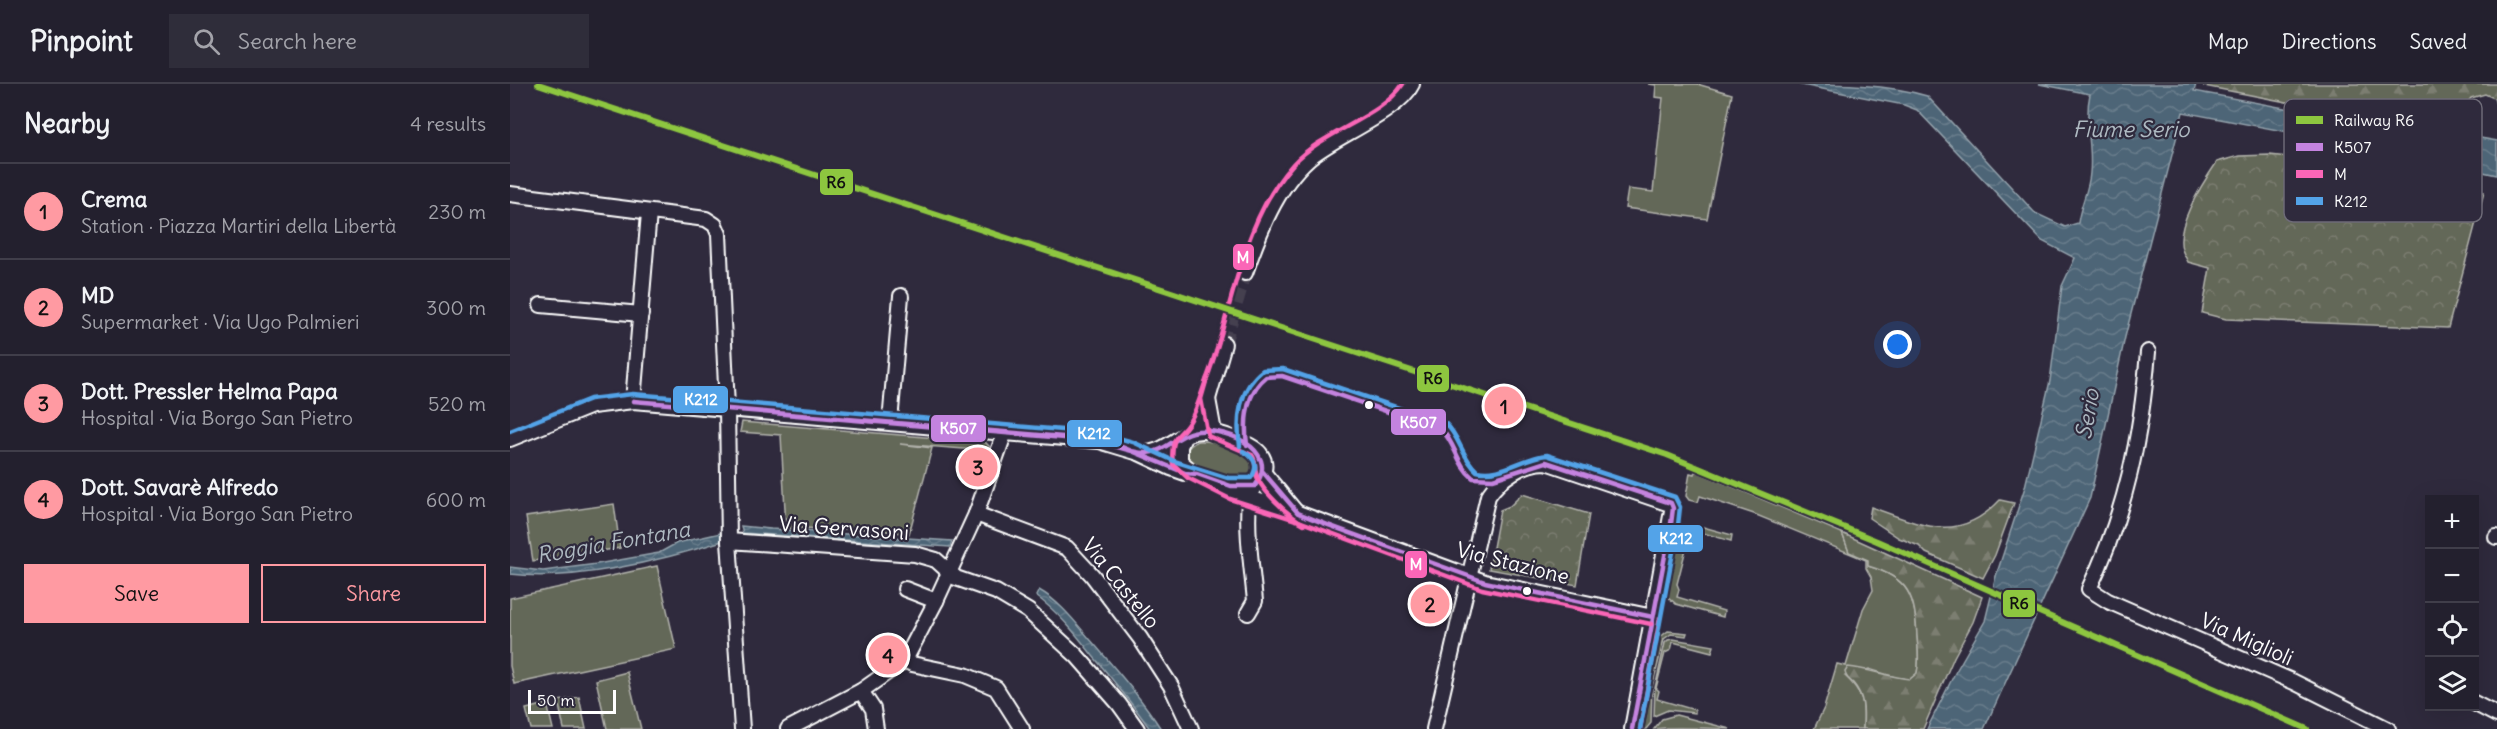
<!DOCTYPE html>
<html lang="en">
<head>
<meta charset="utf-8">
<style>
	:root { --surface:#23202e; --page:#2f2d3a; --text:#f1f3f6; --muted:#a3a3aa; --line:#403e4a; --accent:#ff9aa2 }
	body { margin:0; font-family:Delius,sans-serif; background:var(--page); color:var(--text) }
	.controls { position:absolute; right:18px; bottom:18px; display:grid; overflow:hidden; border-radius:0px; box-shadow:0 6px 24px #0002 }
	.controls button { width:54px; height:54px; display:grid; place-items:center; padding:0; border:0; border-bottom:2px solid var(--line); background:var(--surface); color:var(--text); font:30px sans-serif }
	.scale { position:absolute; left:18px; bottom:15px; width:88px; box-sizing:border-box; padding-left:6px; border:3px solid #fff; border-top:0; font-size:16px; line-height:21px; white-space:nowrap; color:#fff; -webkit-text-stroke:4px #2f2a3d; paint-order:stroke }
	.you { position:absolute; left:1388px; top:261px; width:21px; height:21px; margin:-15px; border:4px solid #fff; border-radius:50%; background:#1a73e8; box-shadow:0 0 0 9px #1a73e833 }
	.badge { display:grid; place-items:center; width:39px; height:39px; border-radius:50%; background:var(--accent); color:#111; font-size:20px; font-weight:700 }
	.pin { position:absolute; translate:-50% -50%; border:3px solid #fff; box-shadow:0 2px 6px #0006 }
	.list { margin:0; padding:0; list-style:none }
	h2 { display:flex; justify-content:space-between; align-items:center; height:78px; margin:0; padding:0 24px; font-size:26px }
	h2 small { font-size:20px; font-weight:400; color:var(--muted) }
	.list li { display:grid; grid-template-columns:39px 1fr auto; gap:18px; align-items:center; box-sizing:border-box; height:96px; padding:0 24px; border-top:2px solid var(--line) }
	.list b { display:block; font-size:22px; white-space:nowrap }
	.list p { margin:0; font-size:20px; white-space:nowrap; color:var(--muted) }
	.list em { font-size:20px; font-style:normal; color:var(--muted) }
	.actions { display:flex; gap:12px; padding:18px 24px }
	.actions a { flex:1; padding:14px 0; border:2px solid var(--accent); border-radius:0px; text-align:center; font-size:21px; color:var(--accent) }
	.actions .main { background:var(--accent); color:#111 }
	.icon { flex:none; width:33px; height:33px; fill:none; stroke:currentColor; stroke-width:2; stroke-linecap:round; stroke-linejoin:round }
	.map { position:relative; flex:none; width:1987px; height:645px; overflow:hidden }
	header { display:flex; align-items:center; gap:36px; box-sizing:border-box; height:84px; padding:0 30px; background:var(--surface); border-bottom:2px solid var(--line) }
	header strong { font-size:28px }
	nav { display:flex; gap:33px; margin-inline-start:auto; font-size:21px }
	.search { width:420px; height:54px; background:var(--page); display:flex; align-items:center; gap:15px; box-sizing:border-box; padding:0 21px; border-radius:0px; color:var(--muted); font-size:22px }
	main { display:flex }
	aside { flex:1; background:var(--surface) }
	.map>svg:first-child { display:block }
	.grass { fill:#646758; stroke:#b2b3ac; stroke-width:1.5 }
	.forest { fill:url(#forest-firs); stroke:#b2b3ac; stroke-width:1.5 }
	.park { fill:url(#park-crowns); stroke:#b2b3ac; stroke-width:1.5 }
	.water { fill:url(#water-waves); stroke:#94a3ad; stroke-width:1.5 }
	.pier { fill:#2f2a3d }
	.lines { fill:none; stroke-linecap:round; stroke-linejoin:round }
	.minor-tunnel { stroke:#443f50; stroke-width:14; stroke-dasharray:14 7; stroke-linecap:butt }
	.minor-casing { stroke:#fff; stroke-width:18 }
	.minor { stroke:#2f2a3d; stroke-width:14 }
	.bus-1-casing { stroke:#2f2a3d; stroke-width:9 }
	.bus-2-casing { stroke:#2f2a3d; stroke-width:9 }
	.bus-3-casing { stroke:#2f2a3d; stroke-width:9 }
	.bus-1 { stroke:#c483df; stroke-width:4.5 }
	.bus-2 { stroke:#fa66b7; stroke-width:4.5 }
	.bus-3 { stroke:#53a3e8; stroke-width:4.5 }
	.rail-1-casing { stroke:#2f2a3d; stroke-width:10 }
	.rail-1 { stroke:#8dc63f; stroke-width:6 }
	.bus-dot { fill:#fff; stroke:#2f2a3d; stroke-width:2 }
	.labels { text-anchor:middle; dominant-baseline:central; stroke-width:4.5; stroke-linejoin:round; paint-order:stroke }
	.street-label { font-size:21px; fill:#fff; stroke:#2f2a3d }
	.water-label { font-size:22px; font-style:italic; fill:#afbac2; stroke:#2f2a3d }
	.key { fill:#2f2a3d; stroke:#6d6a77; stroke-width:1.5 }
	.key-label { font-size:16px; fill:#fff }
	.line-badge { stroke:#2f2a3d; stroke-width:2 }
	.badge-label { font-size:16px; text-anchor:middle; font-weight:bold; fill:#fff }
	.pale-badge-label { font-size:16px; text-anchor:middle; font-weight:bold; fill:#111 }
</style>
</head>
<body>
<header>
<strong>Pinpoint</strong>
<div class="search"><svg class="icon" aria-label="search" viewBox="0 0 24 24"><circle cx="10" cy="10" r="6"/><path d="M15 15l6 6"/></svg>Search here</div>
<nav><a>Map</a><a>Directions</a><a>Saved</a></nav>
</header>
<main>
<aside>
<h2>Nearby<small>4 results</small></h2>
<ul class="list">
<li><span class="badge">1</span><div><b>Crema</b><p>Station · Piazza Martiri della Libertà</p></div><em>230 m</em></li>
<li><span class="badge">2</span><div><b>MD</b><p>Supermarket · Via Ugo Palmieri</p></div><em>300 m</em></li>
<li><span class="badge">3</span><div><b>Dott. Pressler Helma Papa</b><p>Hospital · Via Borgo San Pietro</p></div><em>520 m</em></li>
<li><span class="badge">4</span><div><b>Dott. Savarè Alfredo</b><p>Hospital · Via Borgo San Pietro</p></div><em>600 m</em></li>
</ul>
<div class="actions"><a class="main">Save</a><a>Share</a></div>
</aside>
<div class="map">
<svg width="1987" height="645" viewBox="0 0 1987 645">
	<defs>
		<pattern id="forest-firs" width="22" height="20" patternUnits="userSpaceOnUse" patternTransform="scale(1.5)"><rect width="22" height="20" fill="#646758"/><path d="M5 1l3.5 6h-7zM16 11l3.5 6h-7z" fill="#7b7e71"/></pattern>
		<pattern id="park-crowns" width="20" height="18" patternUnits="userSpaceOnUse" patternTransform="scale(1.5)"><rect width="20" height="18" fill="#646758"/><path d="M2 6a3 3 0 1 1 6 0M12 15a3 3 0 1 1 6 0" fill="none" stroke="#7b7e71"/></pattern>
		<pattern id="water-waves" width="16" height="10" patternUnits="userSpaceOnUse" patternTransform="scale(1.5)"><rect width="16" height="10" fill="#4d6577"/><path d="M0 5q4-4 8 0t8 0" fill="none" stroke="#687c8b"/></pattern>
	</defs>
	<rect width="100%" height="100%" fill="#2f2a3d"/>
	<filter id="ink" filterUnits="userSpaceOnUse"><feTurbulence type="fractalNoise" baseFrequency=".0167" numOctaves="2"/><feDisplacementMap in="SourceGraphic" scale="12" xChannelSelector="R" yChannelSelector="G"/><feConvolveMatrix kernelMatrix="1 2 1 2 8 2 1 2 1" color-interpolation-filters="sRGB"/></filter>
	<g filter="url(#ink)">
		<g class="grass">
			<polygon points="1138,0 1187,0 1222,10 1197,135 1115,124 1118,105 1143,108 1153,14 1145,13 1146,1"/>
			<polygon points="232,338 475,358 479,362 479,367 390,360 422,364 399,450 361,445 276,444 271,351 230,348"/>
			<path d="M688 357C705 356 733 365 742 380L740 393 728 397 682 379C673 369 677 362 688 357Z"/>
			<path d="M1185 387 1332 449 1339 468 1358 476V482C1399 494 1405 512 1407 552 1408 566 1410 576 1407 590L1400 595 1388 594 1359 585 1335 592C1355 610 1354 621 1353 645H1304L1314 624 1327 580 1336 582 1353 525 1363 506 1361 493 1356 484V476L1244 430 1190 412 1188 418 1179 416 1176 412 1180 389 1184 390Z"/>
			<polygon points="104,420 110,464 23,477 16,433"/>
			<polygon points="1186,441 1222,451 1221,457 1186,447 1180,449 1167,500 1169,505 1167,513 1214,527 1213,533 1166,520 1156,511 1168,445"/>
			<polygon points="147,482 166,565 4,600 0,582 0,514"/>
			<polygon points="1158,547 1177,549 1176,552 1161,550 1154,555 1142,603 1141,639 1136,645 1132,645 1149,554"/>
			<polygon points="1163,555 1204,562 1202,568 1163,558 1161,566 1155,569 1146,604 1149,607 1147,615 1185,626 1185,629 1158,626 1144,632 1145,604 1155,559 1158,556"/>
			<polygon points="117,588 131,645 97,645 86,596"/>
			<polygon points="69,613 76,645 54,645 48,617"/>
			<polygon points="37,620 43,645 21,645 16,625"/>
			<path d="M1166 631 1220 645C1195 645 1168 642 1144 645L1152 635Z"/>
		</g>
		<g class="forest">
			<polygon points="1695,0 1987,0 1987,24 1984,14 1975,10 1961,14 1942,41 1927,39 1916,45 1694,2"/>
			<path d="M1490 416 1504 419 1485 471 1473 494 1416 469 1409 462 1389 454 1359 434 1361 423C1411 441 1448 461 1490 416Z"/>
			<path d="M1332 449 1472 513 1463 538 1444 573 1413 645H1353C1354 627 1355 613 1343 599 1339 595 1336 594 1335 588L1338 583C1359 585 1379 593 1400 595L1407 589C1410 576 1408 565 1407 552 1405 511 1399 494 1358 482V476L1339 468Z"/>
		</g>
		<g class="park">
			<path d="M1760 71 1795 75 1845 84 1920 106 1974 108 1938 244 1716 235 1692 229 1700 184 1678 178C1676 174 1673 169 1672 165 1665 141 1694 97 1707 78L1729 72Z"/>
			<polygon points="1012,410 1079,430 1067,501 979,485 990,426 1000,422"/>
		</g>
		<g class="water">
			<path d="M1287 0C1330 0 1376 0 1417 12L1525 129 1555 143 1568 139C1570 122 1579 106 1580 89 1583 63 1574 37 1580 10L1529 0H1686L1684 7 1934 54 1942 49 1987 57V91L1867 65 1673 28 1615 253 1580 414 1474 645H1417L1445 589 1475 537 1486 492 1515 403 1540 297 1552 202 1565 174 1532 157 1407 26 1394 21Z"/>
			<polygon points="231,442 261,445 442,457 440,463 233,449"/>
			<path d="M211 449 212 457C151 477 63 498 0 490V483L33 487 87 480 149 469 167 459Z"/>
			<path d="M529 506C551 518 568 542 585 561 608 588 632 615 651 645H640C622 619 603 596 583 572 566 550 548 528 526 512Z"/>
		</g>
		<polygon class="pier" points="1480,502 1534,526 1530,533 1478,511"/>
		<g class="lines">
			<polyline class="minor-tunnel" points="714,260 735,189"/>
			<defs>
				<g id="minor">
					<polyline points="0,110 196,135 205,141 209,150 217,324 219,457 232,645"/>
					<path d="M735 189C749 149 766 103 799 74 825 52 889 28 902 0"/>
					<polyline points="31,221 131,230"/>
					<path d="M1638 268C1631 354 1616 427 1579 505L1598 517 1784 598 1878 645"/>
					<polyline points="698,315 704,348"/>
					<polyline points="123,317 139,129"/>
					<polyline points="380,338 391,212"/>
					<polyline points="681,349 698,315 714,260"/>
					<polyline points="675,351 670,362 670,377 684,389"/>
					<polyline points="0,355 82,322 123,317 589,357 629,369 661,384 675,389 685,390 717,402 723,408 739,414 788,429 975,498 1143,533"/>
					<path d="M630 369C657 371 669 346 693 347 706 347 745 360 751 371 763 388 741 401 739 417 736 449 742 485 745 517L738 529"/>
					<polyline points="753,388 786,428"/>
					<polyline points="466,430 557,464 582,491 630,554 661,602 681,645"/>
					<polyline points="1986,453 1987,453"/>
					<polyline points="219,457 405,470 426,476 446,494 486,508 518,527 567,572 609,620 627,645"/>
					<polyline points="395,505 426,517"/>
					<polyline points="395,576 402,580 455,591 486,604 512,645"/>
					<polyline points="351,607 363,625 366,645"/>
					<polyline points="1964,619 1987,631"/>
					<polyline points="278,645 351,607 395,576 426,517 466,430 495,348"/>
					<path d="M924 645 978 412C990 394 1013 378 1036 378L1163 421 1122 645"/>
				</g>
			</defs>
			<use href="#minor" class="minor-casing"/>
			<use href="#minor" class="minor"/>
			<defs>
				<g id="bus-1">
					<path d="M123 317 578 355C597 357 620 370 637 369 655 368 666 352 683 348 710 341 773 364 745 402H721L687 390 675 389 612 363 589 357Z"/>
					<path d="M737 361C734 337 736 309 756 293L772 292 932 346C946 361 947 381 963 394L983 395 1036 378 1161 419 1163 424 1161 440 1122 645"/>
					<polyline points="753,388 788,429 818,441 975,498 1143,533"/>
				</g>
				<g id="bus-2">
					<path d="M893 0C871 34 813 47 783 80 730 139 724 222 697 294 691 309 686 331 675 344 671 349 666 351 664 358 662 365 662 373 663 380L678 394 720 415 786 436 972 505 1141 540"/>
					<path d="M697 294 691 315 698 352 742 371C747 378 744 381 746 389 748 404 780 433 794 440"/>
					<polyline points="1130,645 1150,534"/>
				</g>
				<g id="bus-3">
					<path d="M0 347 80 315 123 310 565 347 601 352 623 358 664 377 718 394H741C749 382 745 374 733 367"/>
					<path d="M730 362C726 335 729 304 753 286L773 285 936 340C950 353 952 374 967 387 990 393 1014 373 1037 371L1165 413 1170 423 1168 441 1130 645"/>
				</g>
			</defs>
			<use href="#bus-1" class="bus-1-casing"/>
			<use href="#bus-2" class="bus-2-casing"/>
			<use href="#bus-3" class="bus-3-casing"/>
			<use href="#bus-1" class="bus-1"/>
			<use href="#bus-2" class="bus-2"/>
			<use href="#bus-3" class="bus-3"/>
			<defs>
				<polyline id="rail-1" points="28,0 1157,371 1367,457 1797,645"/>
			</defs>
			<use href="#rail-1" class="rail-1-casing"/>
			<use href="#rail-1" class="rail-1"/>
		</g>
	</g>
	<g class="bus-dot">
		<circle cx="859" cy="321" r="5"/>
		<circle cx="1017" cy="507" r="5"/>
	</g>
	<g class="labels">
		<g class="street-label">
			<text transform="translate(334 444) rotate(4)">Via Gervasoni</text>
			<text transform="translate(1003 479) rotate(14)">Via Stazione</text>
			<text transform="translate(611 499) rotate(51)">Via Castello</text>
			<text transform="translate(1737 555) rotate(24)">Via Miglioli</text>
		</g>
		<g class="water-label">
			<text x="1621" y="45">Fiume Serio</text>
			<text transform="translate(1577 330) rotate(-80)">Serio</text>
			<text transform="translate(103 458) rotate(-10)">Roggia Fontana</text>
		</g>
	</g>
	<rect x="1774" y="15" width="198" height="123" rx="9" class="key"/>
	<rect x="1786" y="32" width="27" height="8" fill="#8dc63f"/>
	<rect x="1786" y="59" width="27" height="8" fill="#c483df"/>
	<rect x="1786" y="86" width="27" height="8" fill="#fa66b7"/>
	<rect x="1786" y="113" width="27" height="8" fill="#53a3e8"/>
	<g class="key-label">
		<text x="1824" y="42">Railway R6</text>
		<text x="1824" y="69">K507</text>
		<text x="1824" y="96">M</text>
		<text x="1824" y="123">K212</text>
	</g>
	<g class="line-badge">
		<rect x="309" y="84" width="35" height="28" rx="6" fill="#8dc63f"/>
		<rect x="722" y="159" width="23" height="28" rx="6" fill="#fa66b7"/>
		<rect x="906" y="280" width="34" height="29" rx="6" fill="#8dc63f"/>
		<rect x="162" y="301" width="57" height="29" rx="6" fill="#53a3e8"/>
		<rect x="880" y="324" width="57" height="28" rx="6" fill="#c483df"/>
		<rect x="420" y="330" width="57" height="29" rx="6" fill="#c483df"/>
		<rect x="556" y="335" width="57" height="29" rx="6" fill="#53a3e8"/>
		<rect x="1137" y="440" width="57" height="29" rx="6" fill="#53a3e8"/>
		<rect x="894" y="466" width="24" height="29" rx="6" fill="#fa66b7"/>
		<rect x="1492" y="505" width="34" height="29" rx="6" fill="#8dc63f"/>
	</g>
	<g class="badge-label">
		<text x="733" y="179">M</text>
		<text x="191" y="321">K212</text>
		<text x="908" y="344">K507</text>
		<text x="448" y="350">K507</text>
		<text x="584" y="355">K212</text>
		<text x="1166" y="460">K212</text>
		<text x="906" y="486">M</text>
	</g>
	<g class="pale-badge-label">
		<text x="326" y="104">R6</text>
		<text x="923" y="300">R6</text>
		<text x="1509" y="525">R6</text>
	</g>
</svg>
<div class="controls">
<button>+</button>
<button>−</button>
<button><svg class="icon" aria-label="locate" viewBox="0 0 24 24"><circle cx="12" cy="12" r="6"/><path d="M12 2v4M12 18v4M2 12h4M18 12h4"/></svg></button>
<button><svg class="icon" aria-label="layers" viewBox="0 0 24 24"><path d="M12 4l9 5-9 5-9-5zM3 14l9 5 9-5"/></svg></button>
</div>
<div class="scale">50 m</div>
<div class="you"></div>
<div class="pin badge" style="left:994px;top:322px">1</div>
<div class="pin badge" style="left:920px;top:520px">2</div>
<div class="pin badge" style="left:468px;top:383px">3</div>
<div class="pin badge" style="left:378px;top:571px">4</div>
</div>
</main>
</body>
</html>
